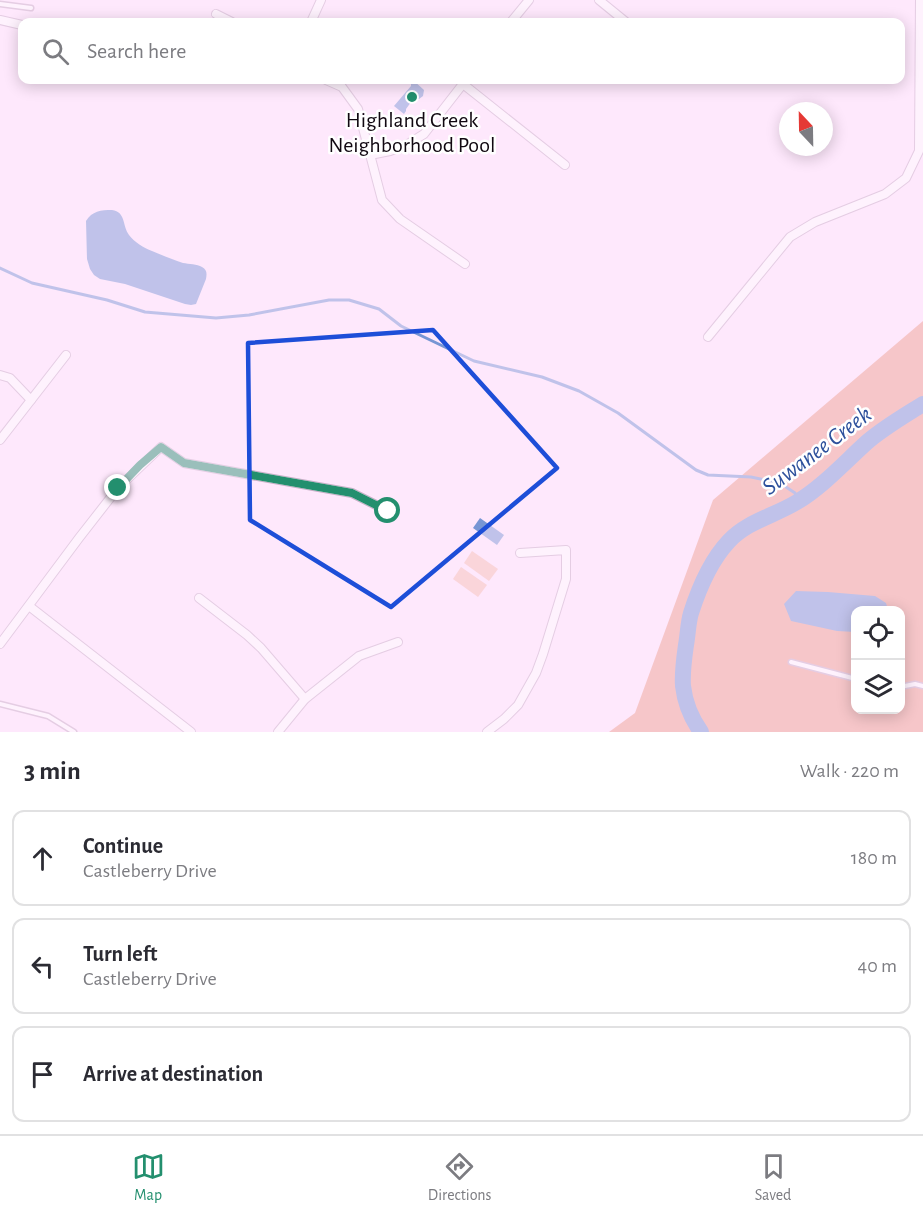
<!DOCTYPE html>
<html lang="en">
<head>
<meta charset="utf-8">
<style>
	:root { --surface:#fff; --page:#f7f7f7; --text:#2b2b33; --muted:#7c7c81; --line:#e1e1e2; --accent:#238f6e }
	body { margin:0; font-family:"Alegreya Sans",sans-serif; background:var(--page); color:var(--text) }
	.controls { position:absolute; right:18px; bottom:18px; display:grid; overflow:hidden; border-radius:12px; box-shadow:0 3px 15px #0003 }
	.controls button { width:54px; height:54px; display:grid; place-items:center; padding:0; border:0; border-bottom:2px solid var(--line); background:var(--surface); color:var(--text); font:30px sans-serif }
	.compass { position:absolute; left:779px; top:102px; width:54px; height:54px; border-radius:50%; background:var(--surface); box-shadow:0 3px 15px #0003; rotate:338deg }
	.stop { position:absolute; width:18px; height:18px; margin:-14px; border:4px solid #238f6e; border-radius:50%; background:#fff }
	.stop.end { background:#238f6e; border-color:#fff; box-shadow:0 2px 6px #0008 }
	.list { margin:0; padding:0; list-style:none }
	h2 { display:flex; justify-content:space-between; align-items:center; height:78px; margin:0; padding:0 24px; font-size:26px }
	h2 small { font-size:20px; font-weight:400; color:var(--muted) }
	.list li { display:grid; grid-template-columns:39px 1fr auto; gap:18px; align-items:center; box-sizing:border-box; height:96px; margin:0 12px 12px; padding:0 12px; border:2px solid var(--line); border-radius:12px }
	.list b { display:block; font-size:22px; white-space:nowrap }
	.list p { margin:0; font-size:20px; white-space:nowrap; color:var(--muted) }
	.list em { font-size:20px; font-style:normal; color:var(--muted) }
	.icon { flex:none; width:33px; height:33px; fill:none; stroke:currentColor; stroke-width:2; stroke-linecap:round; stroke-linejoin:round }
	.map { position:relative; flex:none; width:923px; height:732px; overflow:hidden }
	.search { position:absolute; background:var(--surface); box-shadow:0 3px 15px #0003; left:18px; right:18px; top:18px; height:66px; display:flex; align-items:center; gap:15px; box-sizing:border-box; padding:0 21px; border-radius:12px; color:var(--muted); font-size:22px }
	.sheet { height:402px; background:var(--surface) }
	nav { display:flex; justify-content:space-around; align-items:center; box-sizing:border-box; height:84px; border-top:2px solid var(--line); background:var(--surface); font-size:16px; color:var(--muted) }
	nav a { display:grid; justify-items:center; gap:3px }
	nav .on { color:var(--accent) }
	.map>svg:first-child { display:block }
	.green { fill:#f7beb2 }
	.forest { fill:#ee9e8d; fill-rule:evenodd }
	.water { fill:#7796d4 }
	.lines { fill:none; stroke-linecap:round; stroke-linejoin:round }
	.stream { stroke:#7796d4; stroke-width:3 }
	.river { stroke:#7796d4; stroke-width:16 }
	.lane-casing { stroke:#c7adc6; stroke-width:7 }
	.street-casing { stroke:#c7adc6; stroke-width:10 }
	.lane { stroke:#fff; stroke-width:4 }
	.street { stroke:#fff; stroke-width:8 }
	.route { stroke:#238f6e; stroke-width:8 }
	.marked { fill:none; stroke:#1d4ed8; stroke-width:4.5; stroke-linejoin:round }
	.poi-dot { fill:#238f6e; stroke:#fff; stroke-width:2 }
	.labels { text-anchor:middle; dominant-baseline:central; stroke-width:5; stroke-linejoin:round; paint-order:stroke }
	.poi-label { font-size:22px; fill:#110811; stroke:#fff }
	.water-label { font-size:24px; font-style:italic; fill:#2e519c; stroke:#fff }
</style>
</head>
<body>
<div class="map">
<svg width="923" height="732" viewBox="0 0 923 732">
	<rect width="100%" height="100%" fill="#fee8fc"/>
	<g class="green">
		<polygon points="472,551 498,569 489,581 464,563"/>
		<polygon points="461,567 487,585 478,597 453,579"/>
	</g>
	<path class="forest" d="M923 321V732H609L635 713 713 500ZM856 610H900V710H856Z"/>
	<g class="water">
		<polygon points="413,80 424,90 423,96 419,99 414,98 406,109 406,111 404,114 394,106 411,86 411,83"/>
		<path d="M112 210C126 212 122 225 129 235 134 242 144 248 152 251 162 255 173 260 183 263 189 264 197 264 202 267 207 270 207 273 206 279L196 304 191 305 185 304 125 284 100 279 94 275 90 269 87 259 86 221C92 211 101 210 112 210Z"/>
		<polygon points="480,518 504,535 497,545 473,528"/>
		<polygon points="796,591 828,592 875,596 886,603 888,610 856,610 855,632 837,631 791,621 784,604"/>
	</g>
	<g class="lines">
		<polyline class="stream" points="0,268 32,283 107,300 145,312 216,318 249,315 329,300 349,300 379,309 401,326 474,361 542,377 579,391 618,413 696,470 708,475 751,477 780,483 795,493 798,502"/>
		<path class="river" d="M701 732C691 718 685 703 683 686 682 672 684 659 686 645 688 634 688 623 691 613 699 588 711 560 729 541 748 521 774 516 797 502 822 487 844 463 866 443 883 428 904 416 923 404"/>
		<defs>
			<g id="lane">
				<polyline points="0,4 31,8"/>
				<polyline points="791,662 856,679"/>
				<polyline points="900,687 915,684 923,686"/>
				<polyline points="0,704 48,716 74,732"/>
			</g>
			<g id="street">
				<polyline points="599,0 626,22"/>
				<polyline points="216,14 232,22"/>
				<polyline points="0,20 22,25"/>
				<polyline points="311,22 321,0"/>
				<polyline points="511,22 529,0"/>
				<polyline points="326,80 342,87 358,109 382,200 400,219 465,264"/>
				<polyline points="463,84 565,165"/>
				<polyline points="370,155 390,151 408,144 424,134 466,80"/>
				<polyline points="708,337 790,237 815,222 885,194 906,178 919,151 920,0"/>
				<polyline points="0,375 10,378 31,400"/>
				<polyline points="0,440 66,355"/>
				<polyline points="199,598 247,635 261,648 305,699"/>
				<polyline points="29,606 191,732"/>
				<polyline points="0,644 79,538 118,488 161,447 184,463 352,493 388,511"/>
				<polyline points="278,732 305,699 359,656 398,642"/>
				<polyline points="487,732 504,719 518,705 536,673 543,654 566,579 566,550 520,553"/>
			</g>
		</defs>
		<use href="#lane" class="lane-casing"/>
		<use href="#street" class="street-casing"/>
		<use href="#lane" class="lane"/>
		<use href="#street" class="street"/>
	</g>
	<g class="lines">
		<polyline class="route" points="118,488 140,465 161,447 184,463 352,493 388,511"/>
	</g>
	<path d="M0 0H923V732H0ZM433 330 557 468 391 607 250 520 248 343Z" fill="#fee8fc" fill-opacity=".55" fill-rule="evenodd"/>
	<path class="marked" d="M433 330 557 468 391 607 250 520 248 343Z"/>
	<circle class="poi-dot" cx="412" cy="97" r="6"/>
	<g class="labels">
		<g class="poi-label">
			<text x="412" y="120">Highland Creek<tspan x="412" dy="25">Neighborhood Pool</tspan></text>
		</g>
		<g class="water-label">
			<text transform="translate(817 451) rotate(-37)">Suwanee Creek</text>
		</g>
	</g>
</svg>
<div class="controls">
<button><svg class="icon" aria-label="locate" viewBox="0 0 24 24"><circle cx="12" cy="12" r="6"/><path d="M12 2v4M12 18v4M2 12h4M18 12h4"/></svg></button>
<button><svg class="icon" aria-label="layers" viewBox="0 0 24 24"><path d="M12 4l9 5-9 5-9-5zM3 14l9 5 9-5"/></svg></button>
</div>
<svg class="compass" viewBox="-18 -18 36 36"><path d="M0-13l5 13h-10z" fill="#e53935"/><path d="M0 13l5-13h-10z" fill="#7c7c81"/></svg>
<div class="stop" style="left:388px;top:511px"></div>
<div class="stop end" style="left:118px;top:488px"></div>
<div class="search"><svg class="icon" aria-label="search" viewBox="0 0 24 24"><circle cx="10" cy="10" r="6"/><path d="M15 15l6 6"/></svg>Search here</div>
</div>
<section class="sheet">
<h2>3 min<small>Walk · 220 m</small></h2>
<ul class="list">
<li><svg class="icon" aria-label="ahead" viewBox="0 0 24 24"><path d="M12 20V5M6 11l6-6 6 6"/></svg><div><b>Continue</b><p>Castleberry Drive</p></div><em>180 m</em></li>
<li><svg class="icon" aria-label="left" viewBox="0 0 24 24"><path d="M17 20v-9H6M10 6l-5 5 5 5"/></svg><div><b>Turn left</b><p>Castleberry Drive</p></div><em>40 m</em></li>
<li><svg class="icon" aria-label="arrive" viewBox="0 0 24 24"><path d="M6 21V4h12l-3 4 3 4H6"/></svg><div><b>Arrive at destination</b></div></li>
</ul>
</section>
<nav>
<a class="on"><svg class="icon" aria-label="map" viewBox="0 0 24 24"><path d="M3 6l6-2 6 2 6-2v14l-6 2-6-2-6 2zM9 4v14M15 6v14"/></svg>Map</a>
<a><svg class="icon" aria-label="directions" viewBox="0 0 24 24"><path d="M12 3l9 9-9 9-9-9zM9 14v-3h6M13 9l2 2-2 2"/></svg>Directions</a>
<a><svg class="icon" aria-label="saved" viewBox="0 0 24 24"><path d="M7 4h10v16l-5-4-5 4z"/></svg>Saved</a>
</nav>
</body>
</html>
